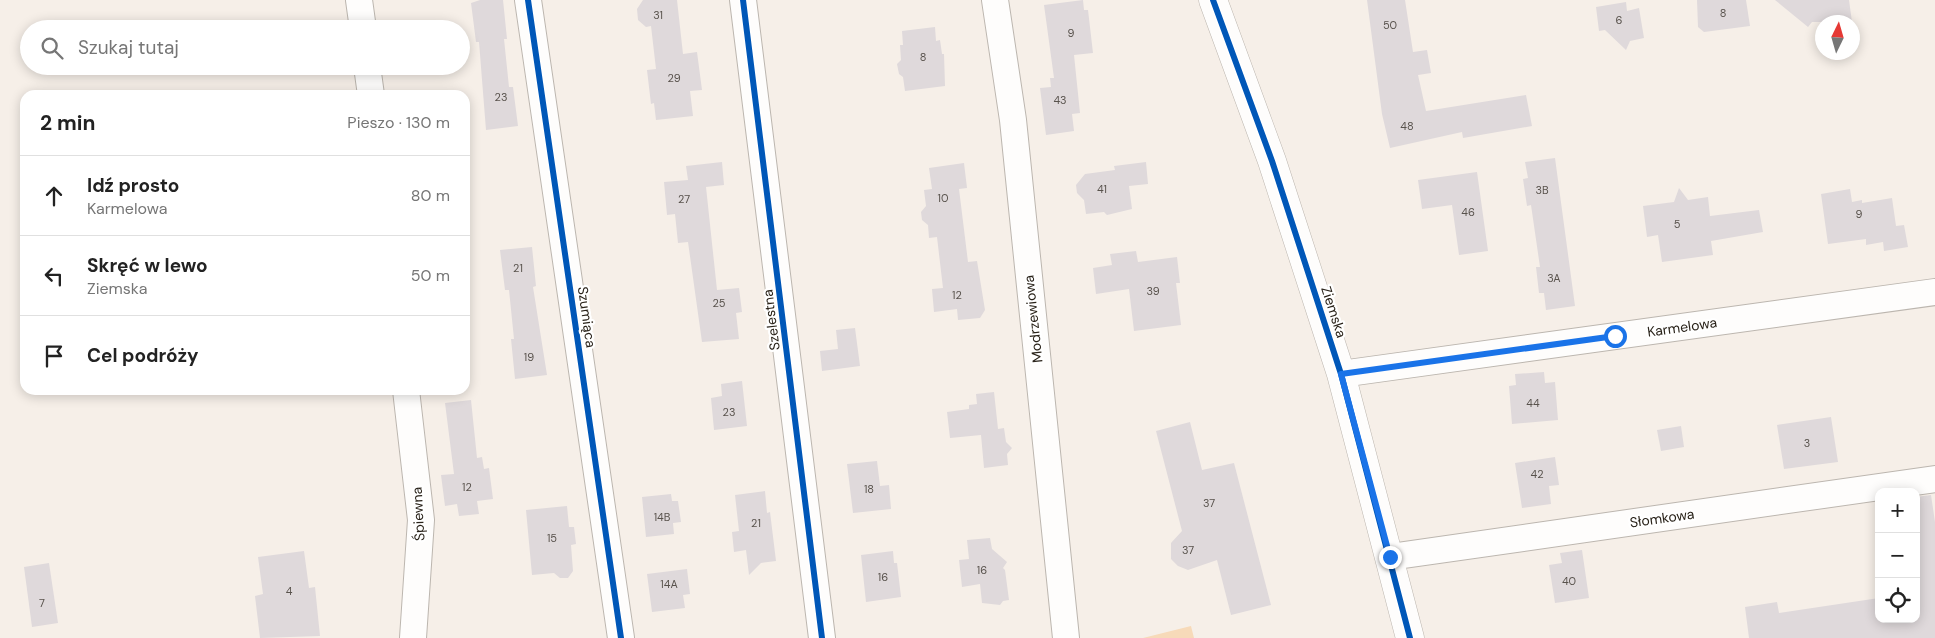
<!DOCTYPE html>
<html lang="pl">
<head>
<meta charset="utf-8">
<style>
	:root { --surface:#fff; --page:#f2f2f2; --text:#222; --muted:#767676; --line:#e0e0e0 }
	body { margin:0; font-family:"DM Sans",sans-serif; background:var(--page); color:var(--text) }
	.controls { position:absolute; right:15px; bottom:15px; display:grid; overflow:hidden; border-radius:10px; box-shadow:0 2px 12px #0003 }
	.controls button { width:45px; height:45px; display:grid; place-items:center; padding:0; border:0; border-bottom:1px solid var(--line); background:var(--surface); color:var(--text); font:25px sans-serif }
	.compass { position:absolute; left:1815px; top:15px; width:45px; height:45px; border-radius:50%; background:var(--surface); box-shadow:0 2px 12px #0003; rotate:5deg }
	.stop { position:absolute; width:15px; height:15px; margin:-11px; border:4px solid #1a73e8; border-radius:50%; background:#fff }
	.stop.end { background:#1a73e8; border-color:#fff; box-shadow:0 1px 5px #0008 }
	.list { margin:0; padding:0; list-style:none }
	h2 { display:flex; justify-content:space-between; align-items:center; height:65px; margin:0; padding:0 20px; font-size:21px }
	h2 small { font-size:16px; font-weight:400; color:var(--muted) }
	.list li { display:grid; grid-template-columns:32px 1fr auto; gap:15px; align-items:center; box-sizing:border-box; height:80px; padding:0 20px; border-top:1px solid var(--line) }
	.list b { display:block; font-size:19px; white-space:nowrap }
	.list p { margin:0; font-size:16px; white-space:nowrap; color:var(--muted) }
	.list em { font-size:16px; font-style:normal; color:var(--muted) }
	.icon { flex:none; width:28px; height:28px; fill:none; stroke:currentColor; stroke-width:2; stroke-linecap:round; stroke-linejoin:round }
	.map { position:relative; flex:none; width:1935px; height:638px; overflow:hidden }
	.search { position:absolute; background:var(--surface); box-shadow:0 2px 12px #0003; left:20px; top:20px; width:450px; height:55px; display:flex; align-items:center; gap:12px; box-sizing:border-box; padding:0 18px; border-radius:28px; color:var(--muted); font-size:19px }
	.panel { position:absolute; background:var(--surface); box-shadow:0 2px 12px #0003; left:20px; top:90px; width:450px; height:305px; border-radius:15px }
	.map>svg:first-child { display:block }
	.green { fill:#f7dab9 }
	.building { fill:#dfd9db }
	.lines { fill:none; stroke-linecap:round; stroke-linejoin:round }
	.minor-casing { stroke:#bcb6af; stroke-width:28 }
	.tertiary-casing { stroke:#bcb6af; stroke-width:29 }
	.minor { stroke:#fefdfc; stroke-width:26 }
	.tertiary { stroke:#fefdfc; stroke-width:28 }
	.cycleway-casing { stroke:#fff; stroke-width:9 }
	.cycleway { stroke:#0057b8; stroke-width:6 }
	.route { stroke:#1a73e8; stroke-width:6 }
	.labels { text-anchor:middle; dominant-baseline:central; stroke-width:4.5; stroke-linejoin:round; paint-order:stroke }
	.number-label { font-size:11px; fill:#58524c }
	.street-label { font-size:14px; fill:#292219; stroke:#fff }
</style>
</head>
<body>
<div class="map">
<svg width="1935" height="638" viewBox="0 0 1935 638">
	<rect width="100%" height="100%" fill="#f6efe8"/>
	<polygon class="green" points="1191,626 1194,638 1143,638"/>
	<g class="building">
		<polygon points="480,0 503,0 507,39 504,39 509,87 513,87 518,126 486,130 479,42 476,42 471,3"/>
		<polygon points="643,0 677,0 683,54 697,52 702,90 690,91 693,116 656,120 654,103 651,104 647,70 656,69 651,26 646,27 638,20 637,9"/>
		<polygon points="1083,0 1084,10 1088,10 1093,53 1074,55 1080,113 1072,114 1074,131 1046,135 1040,88 1051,87 1050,78 1054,78 1044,5"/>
		<polygon points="1367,0 1405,0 1413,52 1427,50 1431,73 1418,75 1426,111 1526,95 1532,126 1463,138 1462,132 1390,148 1382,114"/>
		<polygon points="1697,0 1746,0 1750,26 1704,32 1698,27"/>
		<polygon points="1775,0 1849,0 1852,22 1812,22 1808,27"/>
		<polygon points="1626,2 1627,11 1639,8 1644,38 1630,41 1626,50 1605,30 1599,31 1596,7"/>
		<polygon points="935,27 936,41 940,40 942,54 944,54 945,86 905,91 903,77 899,74 897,64 901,60 900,45 903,45 902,31"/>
		<polygon points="1555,158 1575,306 1546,310 1544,293 1539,293 1536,267 1540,267 1531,205 1527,206 1523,179 1528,178 1525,162"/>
		<polygon points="722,162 724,185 706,187 717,290 739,288 742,312 736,313 739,339 702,342 688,242 678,243 675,214 667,215 664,182 688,180 686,166"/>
		<polygon points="1146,162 1148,184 1129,186 1132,209 1107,215 1104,212 1086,214 1084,200 1077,193 1076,185 1085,174 1115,170 1114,166"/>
		<polygon points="964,163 967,188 959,189 968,262 977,261 985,310 980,318 958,320 957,309 934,312 932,289 943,288 937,237 929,238 928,225 922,220 921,212 926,206 924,190 932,189 929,168"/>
		<polygon points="1477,172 1488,251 1459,255 1452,205 1422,209 1418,180"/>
		<polygon points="1679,188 1688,200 1708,197 1710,216 1759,210 1763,232 1711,241 1713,255 1662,262 1658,235 1647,237 1643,206 1674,202"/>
		<polygon points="1850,189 1852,202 1862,200 1862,203 1892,198 1896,226 1904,225 1908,247 1884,251 1883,242 1866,245 1866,239 1828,244 1821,194"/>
		<polygon points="532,247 536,286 533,287 547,375 515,379 511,339 514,339 509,290 505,290 500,250"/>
		<polygon points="1136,251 1138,262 1177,257 1180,283 1176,283 1181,325 1134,331 1129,289 1096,294 1093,268 1112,265 1110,254"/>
		<polygon points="855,328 860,366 822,371 820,351 838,349 836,330"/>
		<polygon points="1544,372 1545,383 1555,382 1558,420 1512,424 1509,386 1516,385 1515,374"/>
		<polygon points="742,381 747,426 714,430 711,398 722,396 721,384"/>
		<polygon points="994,392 998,429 1004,428 1006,442 1012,448 1007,454 1008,465 984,468 981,435 950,438 947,412 969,409 969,405 977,404 976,394"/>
		<polygon points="471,400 477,458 482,457 484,469 489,468 493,499 477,501 479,514 459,516 457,504 445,506 441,475 454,474 445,403"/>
		<polygon points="1831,417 1838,462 1784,469 1777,425"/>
		<polygon points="1190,422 1202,470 1234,463 1271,605 1231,615 1217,560 1188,570 1178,566 1171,559 1171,543 1182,531 1156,431"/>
		<polygon points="1681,426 1684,447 1661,451 1657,430"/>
		<polygon points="1555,457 1559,485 1549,486 1551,504 1522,508 1515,463"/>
		<polygon points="877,461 880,486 889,485 891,509 853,513 847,464"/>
		<polygon points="765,491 767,513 770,512 776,561 761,563 749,575 746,550 734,552 732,532 739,531 735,495"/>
		<polygon points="671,494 672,501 678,501 681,522 673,523 674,534 646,537 642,497"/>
		<polygon points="1931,495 1935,522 1935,638 1749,638 1745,607 1777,602 1779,613 1879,598 1879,619 1916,619 1916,497"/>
		<polygon points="567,506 569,527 574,527 576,544 571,545 573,571 568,578 560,578 554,573 532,575 526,510"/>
		<polygon points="990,538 992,549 1007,562 1003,568 1005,570 1009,600 1003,601 1000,605 982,603 980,584 962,587 959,560 969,559 967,540"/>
		<polygon points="1582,550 1589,598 1555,603 1549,565 1562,563 1560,553"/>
		<polygon points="304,551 309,588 315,587 320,636 260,638 255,596 263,594 258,557"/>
		<polygon points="893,551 894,563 897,563 901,597 866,602 861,555"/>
		<polygon points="49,563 58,623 32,627 24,567"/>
		<polygon points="687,569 690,594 683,595 685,608 652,612 647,574"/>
	</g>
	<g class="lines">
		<defs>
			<g id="minor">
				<polyline points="359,0 363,29"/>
				<polyline points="528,0 621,638"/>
				<polyline points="743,0 822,638"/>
				<polyline points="995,0 1013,120 1066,638"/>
				<polyline points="367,66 371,95"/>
				<polyline points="1341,374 1935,292"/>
				<polyline points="406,390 421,520 413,638"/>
				<polyline points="1390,557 1935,479"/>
			</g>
			<polyline id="tertiary" points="1213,0 1272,161 1341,374 1410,638"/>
		</defs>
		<use href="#minor" class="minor-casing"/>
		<use href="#tertiary" class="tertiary-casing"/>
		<use href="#minor" class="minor"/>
		<use href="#tertiary" class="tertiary"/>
		<defs>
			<g id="cycleway">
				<polyline points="528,0 621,638"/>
				<polyline points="743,0 822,638"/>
				<polyline points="1213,0 1272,161 1341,374 1410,638"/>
			</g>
		</defs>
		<use href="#cycleway" class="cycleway-casing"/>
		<use href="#cycleway" class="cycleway"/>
	</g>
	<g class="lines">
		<polyline class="route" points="1390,557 1341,374 1615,336"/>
	</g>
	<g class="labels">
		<g class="number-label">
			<text x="1723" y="13">8</text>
			<text x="658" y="15">31</text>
			<text x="1619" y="20">6</text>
			<text x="1390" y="25">50</text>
			<text x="1071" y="33">9</text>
			<text x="923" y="57">8</text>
			<text x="674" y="78">29</text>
			<text x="501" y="97">23</text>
			<text x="1060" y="100">43</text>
			<text x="1407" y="126">48</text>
			<text x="1102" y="189">41</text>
			<text x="1542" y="190">3B</text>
			<text x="943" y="198">10</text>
			<text x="684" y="199">27</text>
			<text x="1468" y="212">46</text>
			<text x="1859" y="214">9</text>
			<text x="1677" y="224">5</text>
			<text x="518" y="268">21</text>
			<text x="1554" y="278">3A</text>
			<text x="1153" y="291">39</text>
			<text x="957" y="295">12</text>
			<text x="719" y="303">25</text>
			<text x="529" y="357">19</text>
			<text x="1533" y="403">44</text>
			<text x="729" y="412">23</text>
			<text x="1807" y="443">3</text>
			<text x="1537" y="474">42</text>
			<text x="467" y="487">12</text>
			<text x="869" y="489">18</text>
			<text x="1209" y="503">37</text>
			<text x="662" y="517">14B</text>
			<text x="756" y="523">21</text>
			<text x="552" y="538">15</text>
			<text x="1188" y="550">37</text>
			<text x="982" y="570">16</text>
			<text x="883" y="577">16</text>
			<text x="1569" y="581">40</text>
			<text x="669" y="584">14A</text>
			<text x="289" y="591">4</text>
			<text x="42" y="603">7</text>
		</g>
		<g class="street-label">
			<text transform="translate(1334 312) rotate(72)">Ziemska</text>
			<text transform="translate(587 317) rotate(82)">Szumiąca</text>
			<text transform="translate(1033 319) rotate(-96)">Modrzewiowa</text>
			<text transform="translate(771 320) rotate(-97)">Szelestna</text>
			<text transform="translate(1682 327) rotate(-8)">Karmelowa</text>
			<text transform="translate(418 514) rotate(-93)">Śpiewna</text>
			<text transform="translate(1662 518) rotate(-8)">Słomkowa</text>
		</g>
	</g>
</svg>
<div class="controls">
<button>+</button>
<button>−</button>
<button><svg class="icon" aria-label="locate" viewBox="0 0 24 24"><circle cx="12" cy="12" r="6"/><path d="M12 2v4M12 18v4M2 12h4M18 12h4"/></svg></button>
</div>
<svg class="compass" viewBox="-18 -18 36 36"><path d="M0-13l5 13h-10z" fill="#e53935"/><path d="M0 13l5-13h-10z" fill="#767676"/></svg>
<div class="stop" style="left:1615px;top:336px"></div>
<div class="stop end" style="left:1390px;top:557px"></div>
<div class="search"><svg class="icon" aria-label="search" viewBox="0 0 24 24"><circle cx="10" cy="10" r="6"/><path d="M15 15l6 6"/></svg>Szukaj tutaj</div>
<section class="panel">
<h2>2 min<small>Pieszo · 130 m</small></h2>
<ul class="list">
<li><svg class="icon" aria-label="ahead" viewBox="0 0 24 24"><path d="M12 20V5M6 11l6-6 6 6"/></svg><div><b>Idź prosto</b><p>Karmelowa</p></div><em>80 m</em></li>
<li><svg class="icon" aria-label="left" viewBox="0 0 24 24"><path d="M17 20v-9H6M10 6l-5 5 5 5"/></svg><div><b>Skręć w lewo</b><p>Ziemska</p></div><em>50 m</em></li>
<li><svg class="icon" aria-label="arrive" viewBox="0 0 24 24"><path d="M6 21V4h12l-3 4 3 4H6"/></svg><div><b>Cel podróży</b></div></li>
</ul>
</section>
</div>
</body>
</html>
